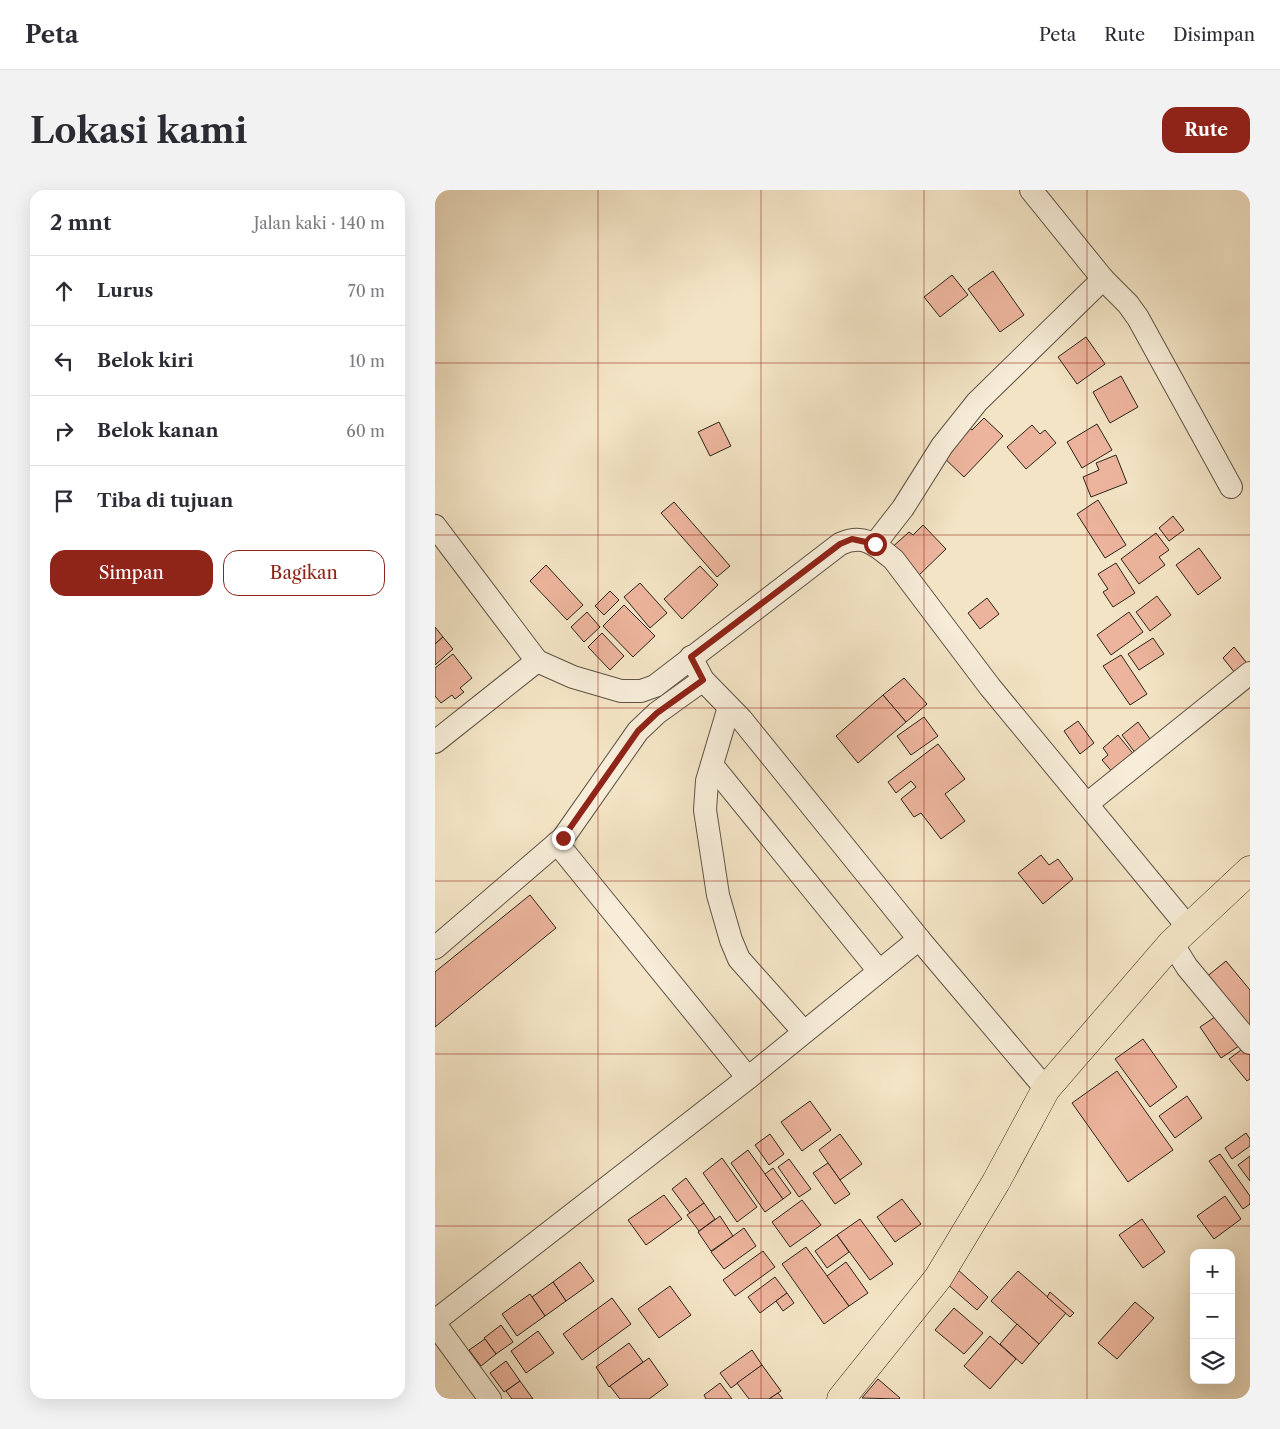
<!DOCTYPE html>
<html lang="id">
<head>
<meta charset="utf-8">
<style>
	:root { --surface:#fff; --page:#f2f2f3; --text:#2b2b33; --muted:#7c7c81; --line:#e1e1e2; --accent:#8f2418 }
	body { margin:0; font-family:"Libre Caslon Text",serif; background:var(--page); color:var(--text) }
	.controls { position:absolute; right:15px; bottom:15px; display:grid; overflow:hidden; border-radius:10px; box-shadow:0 5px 20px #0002 }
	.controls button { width:45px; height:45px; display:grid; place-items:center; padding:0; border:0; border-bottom:1px solid var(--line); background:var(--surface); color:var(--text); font:25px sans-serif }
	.stop { position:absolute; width:15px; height:15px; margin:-11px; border:4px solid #8f2418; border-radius:50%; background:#fff }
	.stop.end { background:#8f2418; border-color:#fff; box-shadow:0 1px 5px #0008 }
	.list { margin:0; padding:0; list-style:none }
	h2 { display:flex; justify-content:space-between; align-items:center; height:65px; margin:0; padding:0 20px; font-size:21px }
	h2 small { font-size:16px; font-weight:400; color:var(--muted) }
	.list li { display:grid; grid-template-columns:32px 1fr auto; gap:15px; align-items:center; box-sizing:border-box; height:70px; padding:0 20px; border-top:1px solid var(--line) }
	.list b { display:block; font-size:19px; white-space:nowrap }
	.list em { font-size:16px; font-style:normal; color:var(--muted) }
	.actions { display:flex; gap:10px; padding:15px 20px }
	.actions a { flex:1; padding:11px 0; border:1px solid var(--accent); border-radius:15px; text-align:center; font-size:18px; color:var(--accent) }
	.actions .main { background:var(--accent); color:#fff }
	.icon { flex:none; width:28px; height:28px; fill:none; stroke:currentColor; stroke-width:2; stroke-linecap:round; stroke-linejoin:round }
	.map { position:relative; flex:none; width:815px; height:1209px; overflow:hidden; border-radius:15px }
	header { display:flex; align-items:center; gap:30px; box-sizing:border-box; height:70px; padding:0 25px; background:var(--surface); border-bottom:1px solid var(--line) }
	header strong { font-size:24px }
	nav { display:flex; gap:28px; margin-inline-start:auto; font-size:18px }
	.intro { display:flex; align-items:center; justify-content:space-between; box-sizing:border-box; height:120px; padding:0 30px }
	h1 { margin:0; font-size:35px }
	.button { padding:12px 22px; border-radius:15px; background:var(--accent); color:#fff; font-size:18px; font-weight:700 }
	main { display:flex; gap:30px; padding:0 30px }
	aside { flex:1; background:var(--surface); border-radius:15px; box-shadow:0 5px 20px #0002 }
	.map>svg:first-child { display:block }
	.building { fill:#ecb49c; stroke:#2d241a }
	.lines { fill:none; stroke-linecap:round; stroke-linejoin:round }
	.minor-casing { stroke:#5e5445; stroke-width:24 }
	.major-casing { stroke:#2d241a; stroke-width:29 }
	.minor { stroke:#f7edd9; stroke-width:22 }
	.major { stroke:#f3e4c5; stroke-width:28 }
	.route { stroke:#8f2418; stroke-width:6 }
	.grid { fill:none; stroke:#8f2418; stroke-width:1; stroke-opacity:0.55 }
</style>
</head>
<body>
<header>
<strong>Peta</strong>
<nav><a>Peta</a><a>Rute</a><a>Disimpan</a></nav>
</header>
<div class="intro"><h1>Lokasi kami</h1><a class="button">Rute</a></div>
<main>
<aside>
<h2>2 mnt<small>Jalan kaki · 140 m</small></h2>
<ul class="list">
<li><svg class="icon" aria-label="ahead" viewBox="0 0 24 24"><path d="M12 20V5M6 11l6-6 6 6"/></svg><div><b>Lurus</b></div><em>70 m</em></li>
<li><svg class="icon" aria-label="left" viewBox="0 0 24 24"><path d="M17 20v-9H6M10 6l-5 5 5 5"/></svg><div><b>Belok kiri</b></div><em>10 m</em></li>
<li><svg class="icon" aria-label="right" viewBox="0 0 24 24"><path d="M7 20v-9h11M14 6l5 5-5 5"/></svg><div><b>Belok kanan</b></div><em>60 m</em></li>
<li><svg class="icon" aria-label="arrive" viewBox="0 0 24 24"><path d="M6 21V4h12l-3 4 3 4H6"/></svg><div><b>Tiba di tujuan</b></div></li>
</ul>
<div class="actions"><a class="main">Simpan</a><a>Bagikan</a></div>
</aside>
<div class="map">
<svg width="815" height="1209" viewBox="0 0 815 1209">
	<rect width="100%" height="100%" fill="#f3e4c5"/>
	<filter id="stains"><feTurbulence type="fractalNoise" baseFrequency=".004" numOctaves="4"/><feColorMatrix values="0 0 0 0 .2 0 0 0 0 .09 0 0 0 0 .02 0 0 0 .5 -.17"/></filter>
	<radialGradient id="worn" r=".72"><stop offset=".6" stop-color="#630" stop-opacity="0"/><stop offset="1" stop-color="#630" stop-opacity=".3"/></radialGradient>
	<g class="building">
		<polygon points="558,81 589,125 565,142 533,99"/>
		<polygon points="517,85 533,105 505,127 489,107"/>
		<polygon points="651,147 670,174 642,194 623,167"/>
		<polygon points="686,186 703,217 675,233 658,202"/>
		<polygon points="549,228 568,246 529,287 505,264 532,236 537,240"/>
		<polygon points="284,232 296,256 275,266 263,242"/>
		<polygon points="662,234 677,260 647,278 632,252"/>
		<polygon points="597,235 605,244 610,240 621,253 591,279 572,257"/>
		<polygon points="681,265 692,293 656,307 648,287 664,280 661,273"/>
		<polygon points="663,310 691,355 670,368 642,324"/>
		<polygon points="239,312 295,376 282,387 226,323"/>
		<polygon points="738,326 749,340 734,351 724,338"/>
		<polygon points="488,335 511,359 481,388 454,360 474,342 478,345"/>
		<polygon points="721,343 734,360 724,367 730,375 704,394 686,369"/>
		<polygon points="764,358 786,388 763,405 741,375"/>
		<polygon points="681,373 700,403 678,417 668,402 673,399 663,384"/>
		<polygon points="111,375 148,415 132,430 95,391"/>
		<polygon points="265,376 283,395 247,429 229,409"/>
		<polygon points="205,393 232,423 215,438 189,407"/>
		<polygon points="175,401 184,410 169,425 160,416"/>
		<polygon points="722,406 736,425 715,441 701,422"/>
		<polygon points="552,408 564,424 545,439 533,423"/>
		<polygon points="189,415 220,446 198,467 168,436"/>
		<polygon points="152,422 165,437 149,452 136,437"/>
		<polygon points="694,422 708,442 676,465 662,445"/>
		<polygon points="0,437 8,447 0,454"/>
		<polygon points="167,443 189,466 175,480 153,457"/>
		<polygon points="8,447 18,459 0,475 0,454"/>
		<polygon points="718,448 729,464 704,480 693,464"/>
		<polygon points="799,457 815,477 804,488 788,468"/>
		<polygon points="18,464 37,488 25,498 29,502 20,509 17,505 6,513 0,506 0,478"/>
		<polygon points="686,465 712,504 695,515 668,476"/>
		<polygon points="469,488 492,514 471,532 448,505"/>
		<polygon points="448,505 471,532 423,573 401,546"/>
		<polygon points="489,527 503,546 476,565 462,546"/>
		<polygon points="643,531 659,553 645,564 629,541"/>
		<polygon points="703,532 720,556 704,568 687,545"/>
		<polygon points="683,545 700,566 679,584 667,570 673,565 668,558"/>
		<polygon points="503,554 530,589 510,604 530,631 506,649 486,623 479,627 466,609 481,597 476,591 461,603 453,592"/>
		<polygon points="606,665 614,675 623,669 638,689 608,714 583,683"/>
		<polygon points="95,705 121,738 0,837 0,782"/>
		<polygon points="791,771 815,800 815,840 770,788"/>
		<polygon points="786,823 807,854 786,868 765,837"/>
		<polygon points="708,849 742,897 715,917 680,869"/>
		<polygon points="810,857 815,863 815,889 812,891 794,869"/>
		<polygon points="682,881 738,960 693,992 637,913"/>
		<polygon points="752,906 767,928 740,948 724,926"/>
		<polygon points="375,911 396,940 367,961 346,932"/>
		<polygon points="811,943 815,949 815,956 797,969 790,958"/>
		<polygon points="335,944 349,964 334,975 320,955"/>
		<polygon points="405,944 427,974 405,990 384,960"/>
		<polygon points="313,960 348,1009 330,1022 296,973"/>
		<polygon points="785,964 815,1006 815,1014 808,1019 774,971"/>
		<polygon points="815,966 815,991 803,975"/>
		<polygon points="287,968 322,1017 302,1032 268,983"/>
		<polygon points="354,969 376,999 364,1007 343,977"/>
		<polygon points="393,973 415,1004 400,1014 378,983"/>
		<polygon points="338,978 356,1003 348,1009 330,984"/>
		<polygon points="251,988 269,1013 255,1023 237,999"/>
		<polygon points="229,1005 247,1029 211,1055 193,1030"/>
		<polygon points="790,1006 806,1029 779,1049 762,1026"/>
		<polygon points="467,1009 486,1034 460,1052 442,1027"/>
		<polygon points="367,1010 386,1035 355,1057 337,1032"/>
		<polygon points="269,1013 280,1029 264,1041 252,1025"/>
		<polygon points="285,1026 298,1046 276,1061 263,1042"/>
		<polygon points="425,1029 458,1074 435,1090 402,1045"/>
		<polygon points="707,1029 730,1062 708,1078 684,1045"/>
		<polygon points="309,1038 321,1056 289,1079 276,1062"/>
		<polygon points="402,1045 414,1062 392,1078 380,1061"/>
		<polygon points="371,1057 414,1116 389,1134 347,1074"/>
		<polygon points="328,1061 340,1077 300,1106 288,1090"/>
		<polygon points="145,1072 159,1091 131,1111 118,1092"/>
		<polygon points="411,1072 433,1103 414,1116 392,1086"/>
		<polygon points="522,1079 553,1107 542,1120 511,1093"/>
		<polygon points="583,1081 631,1123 604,1154 556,1111"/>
		<polygon points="340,1087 352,1103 325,1123 313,1107"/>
		<polygon points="118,1092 131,1111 110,1126 97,1107"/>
		<polygon points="235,1096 256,1125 224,1148 203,1119"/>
		<polygon points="615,1102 639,1123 635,1127 612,1107"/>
		<polygon points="352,1103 359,1113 348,1121 341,1111"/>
		<polygon points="95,1104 110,1126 82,1146 67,1124"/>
		<polygon points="177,1108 196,1134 147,1170 128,1144"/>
		<polygon points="700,1112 719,1128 682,1169 663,1153"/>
		<polygon points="519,1118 548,1143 529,1164 500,1140"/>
		<polygon points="582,1134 604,1154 587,1174 565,1154"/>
		<polygon points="66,1135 78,1152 61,1164 49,1148"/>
		<polygon points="103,1141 119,1163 91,1183 76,1161"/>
		<polygon points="555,1146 581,1169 555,1199 529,1176"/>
		<polygon points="50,1149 61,1164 46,1176 34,1160"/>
		<polygon points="194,1153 208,1172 174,1197 161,1177"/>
		<polygon points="317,1160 327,1175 296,1198 285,1183"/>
		<polygon points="214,1168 233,1195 214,1209 185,1209 175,1196"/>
		<polygon points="71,1171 85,1191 69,1202 55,1183"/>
		<polygon points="327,1175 346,1201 334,1209 314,1209 302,1193"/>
		<polygon points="443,1189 465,1208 464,1209 427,1208"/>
		<polygon points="85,1191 98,1209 77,1209 71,1201"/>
		<polygon points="285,1193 297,1209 271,1209 269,1205"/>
		<polygon points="343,1203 348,1209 334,1209"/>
	</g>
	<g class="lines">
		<defs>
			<g id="minor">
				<polyline points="668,89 693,114 703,128 796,297"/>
				<path d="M0 336 102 471 138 487 186 501H206L220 496 405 354C429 343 441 355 459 370L555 497 753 737"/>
				<polyline points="440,354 468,318 507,256 542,212 668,89 596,0"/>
				<polyline points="256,467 268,490 307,530 484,749 611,899"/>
				<polyline points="294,517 272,591 270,620 283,705 296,750 304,769 369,842"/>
				<polyline points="0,552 102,471"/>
				<polyline points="277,575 444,781"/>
				<polyline points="652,614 815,483"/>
				<polyline points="122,653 313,888"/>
				<polyline points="737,753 752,777 815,853"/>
				<polyline points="0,758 128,648 203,541 222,523 268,490"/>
				<polyline points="0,1131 313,888 484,749"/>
				<polyline points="0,1134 55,1209"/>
			</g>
			<polyline id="major" points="406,1209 503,1088 561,992 611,899 737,753 815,680"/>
		</defs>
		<use href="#minor" class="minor-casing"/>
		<use href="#major" class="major-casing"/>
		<use href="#minor" class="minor"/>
		<use href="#major" class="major"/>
	</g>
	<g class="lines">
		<polyline class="route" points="128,648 203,541 222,523 268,490 256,467 405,354 417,349 440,354"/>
	</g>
	<path class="grid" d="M163 0V1209M326 0V1209M489 0V1209M652 0V1209M0 173H815M0 345H815M0 518H815M0 691H815M0 864H815M0 1036H815"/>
	<rect width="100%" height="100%" filter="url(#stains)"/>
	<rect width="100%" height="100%" fill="url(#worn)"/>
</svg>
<div class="controls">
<button>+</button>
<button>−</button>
<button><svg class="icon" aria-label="layers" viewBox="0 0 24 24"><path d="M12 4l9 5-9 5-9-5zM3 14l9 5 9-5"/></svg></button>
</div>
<div class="stop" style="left:440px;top:354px"></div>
<div class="stop end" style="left:128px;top:648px"></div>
</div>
</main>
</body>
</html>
